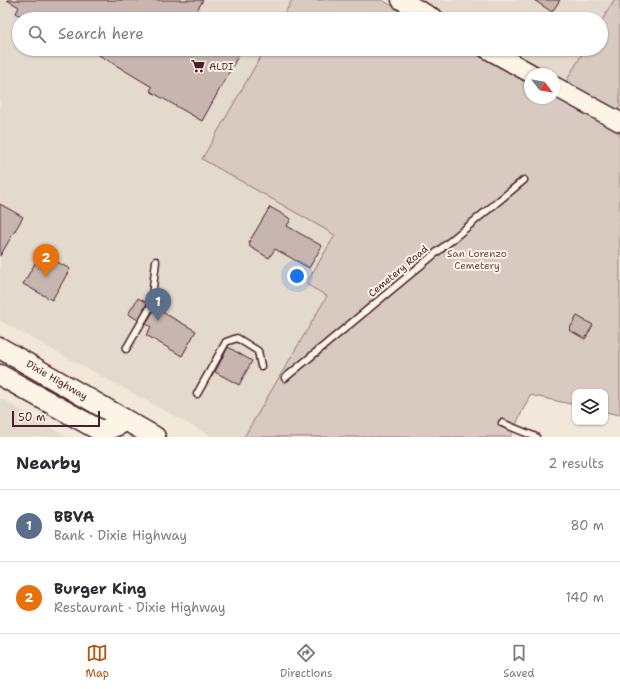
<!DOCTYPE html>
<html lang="en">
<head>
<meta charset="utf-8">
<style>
	:root { --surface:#fff; --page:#f2f2f3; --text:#2b2b33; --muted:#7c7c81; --line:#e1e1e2; --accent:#b45309 }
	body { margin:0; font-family:"Shantell Sans",sans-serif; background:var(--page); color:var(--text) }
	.controls { position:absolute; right:12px; bottom:12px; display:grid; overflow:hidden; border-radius:8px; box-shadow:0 1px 3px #0004 }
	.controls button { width:36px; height:36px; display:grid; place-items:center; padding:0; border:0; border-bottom:1px solid var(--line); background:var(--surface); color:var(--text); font:20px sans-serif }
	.compass { position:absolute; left:524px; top:68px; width:36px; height:36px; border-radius:50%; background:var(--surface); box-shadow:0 1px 3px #0004; rotate:121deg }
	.scale { position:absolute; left:12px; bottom:10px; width:88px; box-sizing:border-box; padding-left:4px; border:2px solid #4a1f2b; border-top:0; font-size:11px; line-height:14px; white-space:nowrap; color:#4a1f2b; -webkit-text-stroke:3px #fcf5e5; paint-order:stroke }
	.you { position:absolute; left:297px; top:276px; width:14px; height:14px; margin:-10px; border:3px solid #fff; border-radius:50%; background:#1a73e8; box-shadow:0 0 0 6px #1a73e833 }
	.badge { display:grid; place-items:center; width:26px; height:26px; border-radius:50%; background:var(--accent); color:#fff; font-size:13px; font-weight:700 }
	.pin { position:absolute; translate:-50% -33px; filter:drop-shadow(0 1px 2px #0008) }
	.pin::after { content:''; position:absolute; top:21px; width:14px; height:12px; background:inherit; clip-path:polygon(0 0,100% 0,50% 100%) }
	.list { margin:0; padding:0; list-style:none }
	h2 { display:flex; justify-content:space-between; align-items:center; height:52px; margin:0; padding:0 16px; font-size:17px }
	h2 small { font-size:13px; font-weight:400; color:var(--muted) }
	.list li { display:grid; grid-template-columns:26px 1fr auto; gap:12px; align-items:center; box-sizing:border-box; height:72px; padding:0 16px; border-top:1px solid var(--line) }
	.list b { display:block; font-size:15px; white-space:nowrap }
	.list p { margin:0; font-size:13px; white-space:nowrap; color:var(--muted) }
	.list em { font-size:13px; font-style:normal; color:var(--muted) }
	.icon { flex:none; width:22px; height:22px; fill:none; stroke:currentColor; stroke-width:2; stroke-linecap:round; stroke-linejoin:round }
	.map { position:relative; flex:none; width:620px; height:437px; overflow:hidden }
	.search { position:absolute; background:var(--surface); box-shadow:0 1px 3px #0004; left:12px; right:12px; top:12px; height:44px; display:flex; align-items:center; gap:10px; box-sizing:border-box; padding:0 14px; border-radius:22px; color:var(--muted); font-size:15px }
	.sheet { height:196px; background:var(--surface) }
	nav { display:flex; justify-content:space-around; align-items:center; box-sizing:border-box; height:56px; border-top:1px solid var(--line); background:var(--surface); font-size:11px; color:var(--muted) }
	nav a { display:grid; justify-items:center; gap:2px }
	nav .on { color:var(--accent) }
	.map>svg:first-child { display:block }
	.built { fill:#e4d9cd }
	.green { fill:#d8cac0; stroke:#917476 }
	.building { fill:#c7b6af; stroke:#4a1f2b }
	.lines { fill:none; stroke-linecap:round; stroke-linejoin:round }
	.service-casing { stroke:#4a1f2b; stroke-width:9 }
	.secondary-casing { stroke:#4a1f2b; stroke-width:21 }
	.primary-casing { stroke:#4a1f2b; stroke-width:23 }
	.service { stroke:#fcf5e5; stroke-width:6 }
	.secondary { stroke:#fcf5e5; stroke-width:18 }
	.primary { stroke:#fcf5e5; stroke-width:20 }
	.labels { text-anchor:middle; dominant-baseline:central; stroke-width:4; stroke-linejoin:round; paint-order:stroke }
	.poi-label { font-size:10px; fill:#4a1f2b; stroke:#fcf5e5; text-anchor:start }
	.park-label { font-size:10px; fill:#6e4a50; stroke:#fcf5e5 }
	.street-label { font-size:10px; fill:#4a1f2b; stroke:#fcf5e5 }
</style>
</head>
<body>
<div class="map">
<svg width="620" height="437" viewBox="0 0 620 437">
	<rect width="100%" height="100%" fill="#f1e8da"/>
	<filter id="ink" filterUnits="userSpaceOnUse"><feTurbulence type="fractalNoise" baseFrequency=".025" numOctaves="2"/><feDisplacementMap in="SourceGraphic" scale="8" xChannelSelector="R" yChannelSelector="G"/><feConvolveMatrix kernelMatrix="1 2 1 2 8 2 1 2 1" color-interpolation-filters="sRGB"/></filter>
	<g filter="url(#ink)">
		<g class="built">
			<polygon points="0,0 292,0 282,19 19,19 19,49 265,49 202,159 335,235 306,284 327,296 244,437 213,437 0,321"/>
			<polygon points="413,0 620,0 620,115 554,79 554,74 544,74 499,49 601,49 601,19 447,19"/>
			<polygon points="0,398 68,437 0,437"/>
		</g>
		<g class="green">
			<polygon points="292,0 382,0 416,19 282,19"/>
			<polygon points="614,0 620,0 620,107 613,118 561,90 585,49 601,49 601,22"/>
			<polygon points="265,49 469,49 530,83 530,98 554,98 554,96 620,133 620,415 605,412 605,392 575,392 575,405 530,395 510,437 244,437 327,296 306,284 335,235 202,159"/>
		</g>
		<g class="building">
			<polygon points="7,0 203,0 192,19 25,19 16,13 19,7"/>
			<polygon points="534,0 560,0 552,12"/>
			<polygon points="89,49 242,49 202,121 150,91 152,87"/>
			<polygon points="0,204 23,217 0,256"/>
			<polygon points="270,207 291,219 287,226 322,246 309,268 275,249 269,258 250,247 249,242"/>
			<polygon points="41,253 70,269 52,300 23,284"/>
			<polygon points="138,298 147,303 138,320 128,314"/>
			<polygon points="155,308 196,331 182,356 146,335 151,327 146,324"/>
			<polygon points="577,316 593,325 585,339 569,330"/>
			<polygon points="228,347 252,361 239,385 215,372"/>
		</g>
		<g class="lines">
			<defs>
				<g id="service">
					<polyline points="126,349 151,306 156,261"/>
					<polyline points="285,378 524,180"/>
					<polyline points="197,394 226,342 237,338 258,351 261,366"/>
					<polyline points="502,423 536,437"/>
				</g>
				<g id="secondary">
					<polyline points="401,0 435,19"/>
					<polyline points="487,49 532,74"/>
					<polyline points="554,86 620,122"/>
				</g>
				<g id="primary">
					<polyline points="0,348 155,437"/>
					<polyline points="0,375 99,430 105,430 118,425"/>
				</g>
			</defs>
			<use href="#service" class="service-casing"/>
			<use href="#secondary" class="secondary-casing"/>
			<use href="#primary" class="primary-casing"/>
			<use href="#service" class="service"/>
			<use href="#secondary" class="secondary"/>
			<use href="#primary" class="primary"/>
		</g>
	</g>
	<defs>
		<symbol id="supermarket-bare" viewBox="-9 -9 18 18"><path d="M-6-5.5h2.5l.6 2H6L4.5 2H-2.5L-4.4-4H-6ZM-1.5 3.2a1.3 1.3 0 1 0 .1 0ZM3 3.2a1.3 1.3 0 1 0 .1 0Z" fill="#4a1f2b" stroke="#fcf5e5" stroke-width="2.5" paint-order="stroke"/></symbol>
	</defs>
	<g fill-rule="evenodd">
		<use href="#supermarket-bare" x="188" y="56" width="20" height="20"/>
	</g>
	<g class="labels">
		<g class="poi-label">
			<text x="209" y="66">ALDI</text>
		</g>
		<g class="park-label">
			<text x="477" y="253">San Lorenzo<tspan x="477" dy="12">Cemetery</tspan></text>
		</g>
		<g class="street-label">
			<text transform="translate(398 271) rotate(-40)">Cemetery Road</text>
			<text transform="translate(57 380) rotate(30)">Dixie Highway</text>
		</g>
	</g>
</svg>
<div class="controls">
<button><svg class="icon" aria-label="layers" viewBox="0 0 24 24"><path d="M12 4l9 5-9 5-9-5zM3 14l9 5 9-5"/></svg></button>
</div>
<svg class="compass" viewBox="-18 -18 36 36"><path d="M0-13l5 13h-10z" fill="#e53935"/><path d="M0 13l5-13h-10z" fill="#7c7c81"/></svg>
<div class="scale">50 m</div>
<div class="you"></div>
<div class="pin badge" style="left:158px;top:321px;background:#5c6f8a">1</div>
<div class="pin badge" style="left:46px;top:277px;background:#e8710a">2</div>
<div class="search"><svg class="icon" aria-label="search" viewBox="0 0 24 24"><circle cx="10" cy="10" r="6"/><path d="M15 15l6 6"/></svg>Search here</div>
</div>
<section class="sheet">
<h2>Nearby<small>2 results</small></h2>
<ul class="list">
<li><span class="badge" style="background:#5c6f8a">1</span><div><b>BBVA</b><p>Bank · Dixie Highway</p></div><em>80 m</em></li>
<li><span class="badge" style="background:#e8710a">2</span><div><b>Burger King</b><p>Restaurant · Dixie Highway</p></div><em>140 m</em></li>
</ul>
</section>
<nav>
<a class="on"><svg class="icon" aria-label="map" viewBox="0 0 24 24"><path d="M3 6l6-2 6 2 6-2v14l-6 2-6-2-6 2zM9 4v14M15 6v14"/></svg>Map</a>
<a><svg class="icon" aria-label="directions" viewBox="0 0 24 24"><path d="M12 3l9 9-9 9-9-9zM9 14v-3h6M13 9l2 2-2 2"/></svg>Directions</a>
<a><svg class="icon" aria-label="saved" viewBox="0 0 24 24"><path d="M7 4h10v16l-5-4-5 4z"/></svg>Saved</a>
</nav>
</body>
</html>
